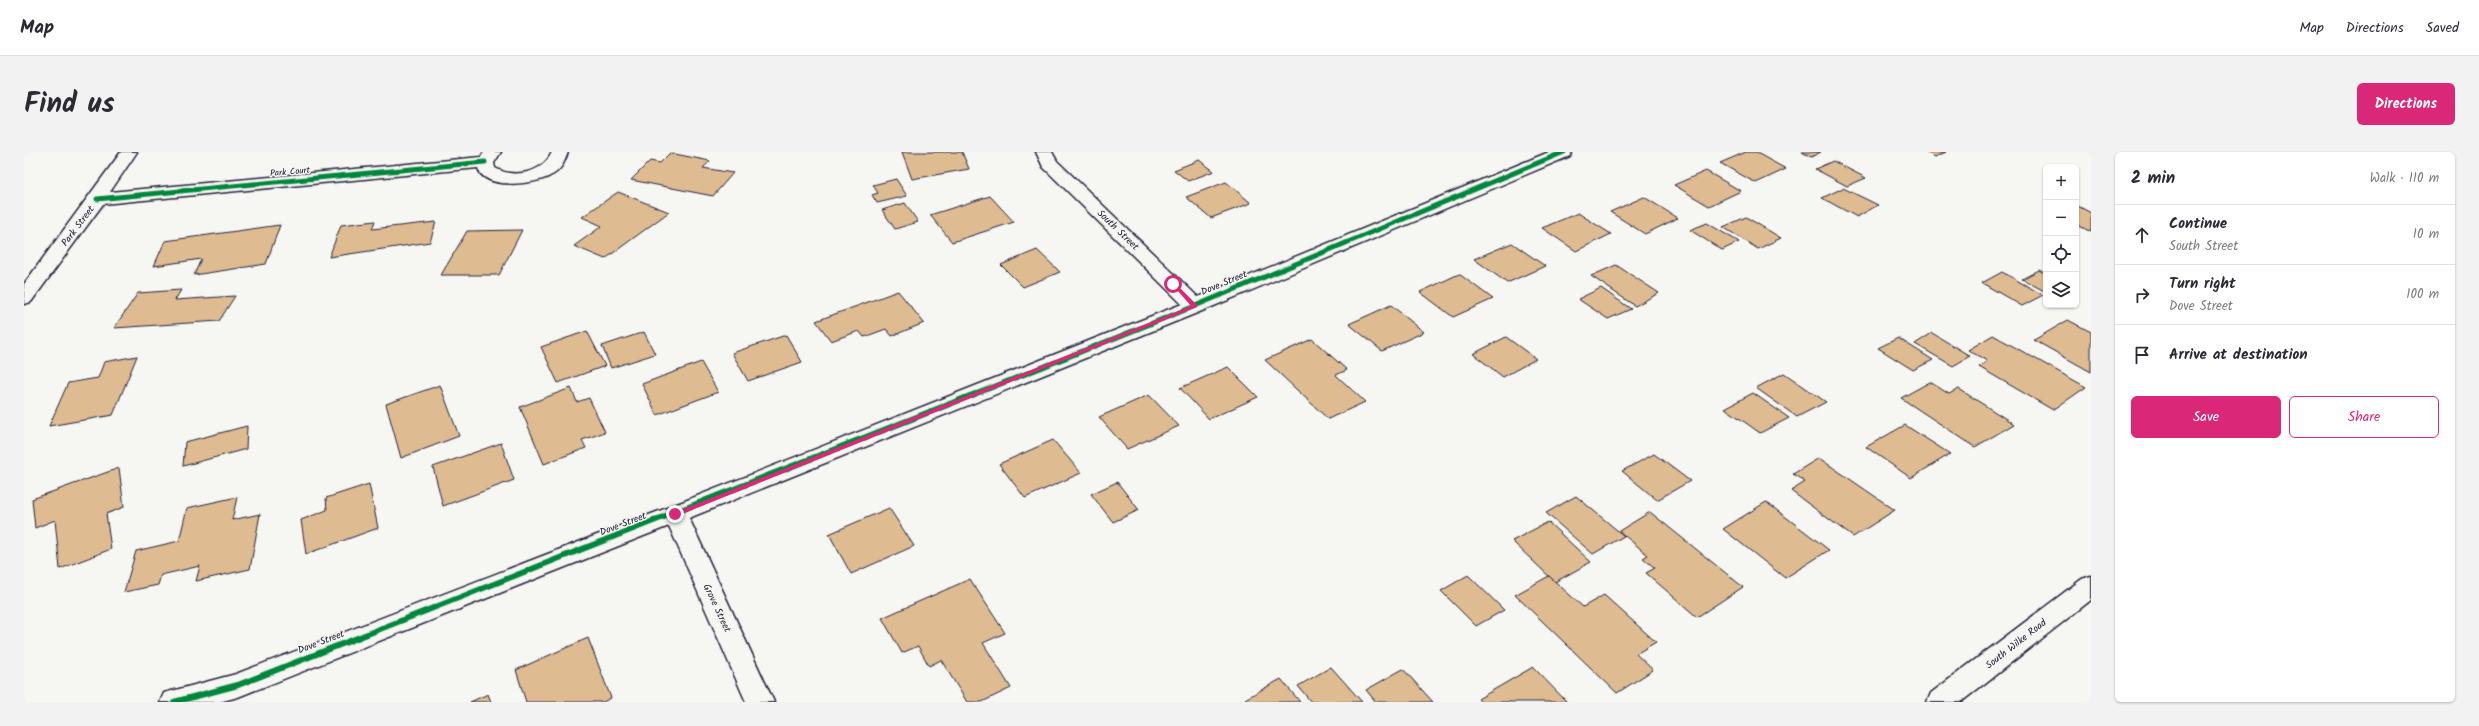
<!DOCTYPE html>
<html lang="en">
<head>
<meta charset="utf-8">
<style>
	:root { --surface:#fff; --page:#f2f2f3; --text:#2b2b33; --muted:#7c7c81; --line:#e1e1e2; --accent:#db2777 }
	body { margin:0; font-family:Kalam,sans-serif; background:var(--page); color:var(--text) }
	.controls { position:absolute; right:12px; top:12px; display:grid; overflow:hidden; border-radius:6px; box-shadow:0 1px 3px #0004 }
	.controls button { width:36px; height:36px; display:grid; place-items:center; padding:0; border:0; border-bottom:1px solid var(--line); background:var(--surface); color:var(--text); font:20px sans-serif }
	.stop { position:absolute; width:12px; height:12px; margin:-9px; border:3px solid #db2777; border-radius:50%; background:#fff }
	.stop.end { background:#db2777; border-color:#fff; box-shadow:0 1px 4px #0008 }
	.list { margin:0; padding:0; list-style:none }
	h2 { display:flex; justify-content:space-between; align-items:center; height:52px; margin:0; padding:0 16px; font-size:17px }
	h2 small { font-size:13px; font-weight:400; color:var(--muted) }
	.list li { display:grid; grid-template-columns:26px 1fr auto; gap:12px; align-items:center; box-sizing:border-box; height:60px; padding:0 16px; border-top:1px solid var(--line) }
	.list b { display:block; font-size:15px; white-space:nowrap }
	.list p { margin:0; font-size:13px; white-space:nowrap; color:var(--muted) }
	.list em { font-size:13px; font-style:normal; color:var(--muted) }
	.actions { display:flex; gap:8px; padding:12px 16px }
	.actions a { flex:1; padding:9px 0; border:1px solid var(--accent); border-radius:6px; text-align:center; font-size:14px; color:var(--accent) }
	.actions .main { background:var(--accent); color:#fff }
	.icon { flex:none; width:22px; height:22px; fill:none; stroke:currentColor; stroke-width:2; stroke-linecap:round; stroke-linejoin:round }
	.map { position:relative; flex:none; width:2067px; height:550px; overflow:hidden; border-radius:6px }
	header { display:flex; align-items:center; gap:24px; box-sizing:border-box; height:56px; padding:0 20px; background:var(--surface); border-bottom:1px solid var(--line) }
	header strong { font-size:19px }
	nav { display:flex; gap:22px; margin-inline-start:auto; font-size:14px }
	.intro { display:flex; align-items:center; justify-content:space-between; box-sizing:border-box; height:96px; padding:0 24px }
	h1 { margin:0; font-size:28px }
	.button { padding:10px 18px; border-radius:6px; background:var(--accent); color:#fff; font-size:14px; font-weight:700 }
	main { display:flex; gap:24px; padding:0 24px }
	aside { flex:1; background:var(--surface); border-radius:6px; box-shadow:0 1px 3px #0004 }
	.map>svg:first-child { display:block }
	.building { fill:#dfbb91; stroke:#22223b }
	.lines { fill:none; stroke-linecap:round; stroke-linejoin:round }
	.street-casing { stroke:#22223b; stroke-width:3 }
	.secondary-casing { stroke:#22223b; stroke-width:3 }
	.street { fill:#f6f6f2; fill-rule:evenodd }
	.secondary { fill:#f6f6f2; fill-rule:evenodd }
	.cycleway-far1-casing { stroke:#f6f6f2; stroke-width:7 }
	.cycleway-casing { stroke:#f6f6f2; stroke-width:9 }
	.cycleway-far1 { stroke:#00873e; stroke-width:5 }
	.cycleway { stroke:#00873e; stroke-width:6 }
	.route { fill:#db2777 }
	.labels { text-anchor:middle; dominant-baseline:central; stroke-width:3; stroke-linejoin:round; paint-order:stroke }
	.far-street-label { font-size:9px; fill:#22223b; stroke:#f6f6f2 }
	.street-label { font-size:10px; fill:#22223b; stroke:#f6f6f2 }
</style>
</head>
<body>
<header>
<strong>Map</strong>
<nav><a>Map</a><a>Directions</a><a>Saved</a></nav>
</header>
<div class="intro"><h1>Find us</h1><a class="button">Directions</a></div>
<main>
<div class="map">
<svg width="2067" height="550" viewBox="0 0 2067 550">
	<rect width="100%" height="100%" fill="#f6f6f2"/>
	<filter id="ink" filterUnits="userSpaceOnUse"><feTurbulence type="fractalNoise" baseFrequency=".025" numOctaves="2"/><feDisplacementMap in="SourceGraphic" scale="8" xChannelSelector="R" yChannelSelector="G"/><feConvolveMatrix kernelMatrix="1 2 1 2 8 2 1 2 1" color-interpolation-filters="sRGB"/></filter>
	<g filter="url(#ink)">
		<g class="building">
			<polygon points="878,0 938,0 945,17 888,27"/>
			<polygon points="1722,0 1731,0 1762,17 1732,31 1696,11"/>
			<polygon points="1778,0 1797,0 1787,5"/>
			<polygon points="1902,0 1922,0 1911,5"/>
			<polygon points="646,1 686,9 679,16 709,21 689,44 607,28 626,9 636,11"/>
			<polygon points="1175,8 1190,19 1164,29 1150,18"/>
			<polygon points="1809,9 1842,26 1823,34 1791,17"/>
			<polygon points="1682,19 1717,39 1685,54 1650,33"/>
			<polygon points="872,27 883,44 853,51 848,43 854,41 849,33"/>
			<polygon points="1202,30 1227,51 1187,66 1162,45"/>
			<polygon points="1819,36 1854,53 1833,65 1798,46"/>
			<polygon points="594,40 645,60 581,107 550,94 578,74 558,65"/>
			<polygon points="966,44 990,70 928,90 906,63"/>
			<polygon points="1620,45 1654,66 1621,82 1586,60"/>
			<polygon points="881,51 894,70 871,77 858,58"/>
			<polygon points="2052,53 2067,61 2067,80 2052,72"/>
			<polygon points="1554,61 1587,82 1552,99 1518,76"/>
			<polygon points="1722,65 1757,86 1734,97 1699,75"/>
			<polygon points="351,69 348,77 412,70 406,90 305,105 317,73"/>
			<polygon points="1683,71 1715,90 1698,98 1666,78"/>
			<polygon points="256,73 242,112 170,123 177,107 130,114 141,89"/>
			<polygon points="498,78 475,123 417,123 443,79"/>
			<polygon points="1488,91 1521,114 1483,131 1450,107"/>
			<polygon points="1013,98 1036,120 999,135 977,113"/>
			<polygon points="1592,113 1635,141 1611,154 1567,124"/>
			<polygon points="2015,118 2022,122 2022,140 1998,127"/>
			<polygon points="1978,120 2019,143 1998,154 1958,131"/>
			<polygon points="1435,122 1469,147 1429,165 1396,140"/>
			<polygon points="1577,136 1607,157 1584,167 1554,147"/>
			<polygon points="157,138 151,148 211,144 195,169 90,176 114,141"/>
			<polygon points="874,139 900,171 868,184 862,177 840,185 835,179 807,189 792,169"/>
			<polygon points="1367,153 1400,180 1358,199 1325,172"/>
			<polygon points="2044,168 2067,180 2067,220 2010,188"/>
			<polygon points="563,179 581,214 534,231 517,195"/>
			<polygon points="620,180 631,202 587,216 578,194"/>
			<polygon points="1908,181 1946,204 1929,214 1891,192"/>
			<polygon points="762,183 778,210 724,229 708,201"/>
			<polygon points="1969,183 2062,235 2029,258 1955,215 1963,209 1944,198"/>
			<polygon points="1482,185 1512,207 1479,225 1449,202"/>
			<polygon points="1874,186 1909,208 1889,218 1854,196"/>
			<polygon points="1288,187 1323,218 1312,223 1341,250 1304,267 1241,208"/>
			<polygon points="113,204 89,263 25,274 44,231 74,226 80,210"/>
			<polygon points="677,210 694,240 633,263 618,232"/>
			<polygon points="1204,215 1234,245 1185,267 1156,236"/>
			<polygon points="1760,221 1802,250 1773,265 1732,236"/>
			<polygon points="1906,230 1925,242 1935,237 1990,272 1951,295 1877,246"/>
			<polygon points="416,233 435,284 377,306 362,252"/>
			<polygon points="547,236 553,250 565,246 581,280 558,288 562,296 520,312 496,255"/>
			<polygon points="1729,241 1765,266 1736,281 1701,256"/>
			<polygon points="1125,243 1155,274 1103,297 1075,265"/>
			<polygon points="1881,273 1926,302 1887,326 1842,295"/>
			<polygon points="223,274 222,297 159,314 161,290"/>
			<polygon points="1029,288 1057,321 1001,346 975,312"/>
			<polygon points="477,291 490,328 419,354 409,315"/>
			<polygon points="1630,302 1666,329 1633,348 1598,319"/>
			<polygon points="1795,306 1871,358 1829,385 1767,339 1781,330 1769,322"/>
			<polygon points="95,316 100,355 82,362 87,397 36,417 31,368 11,376 8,347"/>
			<polygon points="1093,330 1115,358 1089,370 1067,342"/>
			<polygon points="345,332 354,376 282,402 277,368 303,358 302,346"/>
			<polygon points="1552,344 1600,384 1569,402 1522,361"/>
			<polygon points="213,345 208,368 236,362 226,417 172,429 176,414 137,423 134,433 100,440 112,399 155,389 163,356"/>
			<polygon points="1742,350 1805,398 1761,426 1699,377"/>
			<polygon points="865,356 890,394 827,422 805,382"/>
			<polygon points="1626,360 1719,435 1673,465 1622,421 1631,416 1619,406 1624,403 1595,379"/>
			<polygon points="1524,370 1567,410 1531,430 1488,389"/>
			<polygon points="1444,423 1480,458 1452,474 1417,439"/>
			<polygon points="1525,424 1559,455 1580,443 1632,490 1612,502 1629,518 1593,541 1491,443"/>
			<polygon points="946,427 981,481 959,491 987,536 958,550 943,550 917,508 905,514 894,494 878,501 858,466"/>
			<polygon points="564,486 587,546 579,550 502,550 492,518"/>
			<polygon points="1307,515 1338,550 1287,550 1274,534"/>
			<polygon points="1509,515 1543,550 1457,550 1454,547"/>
			<polygon points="1379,517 1409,550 1352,550 1342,538"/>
			<polygon points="1257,527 1276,550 1223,550 1221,547"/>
			<polygon points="464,542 467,550 446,550"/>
		</g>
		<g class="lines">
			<defs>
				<g id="street">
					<path d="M97 0H113L86 40 457 5 460 0H477L470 11 471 16C491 27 519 21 528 0H544C540 11 537 19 526 24 510 33 460 38 454 16L79 52 7 150 0 152V132Z"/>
					<polygon points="1012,0 1028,0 1033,9 1174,145 1525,0 1548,0 1546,4 1178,159 665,366 750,550 722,550 645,374 214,545 195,550 136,550 140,541 212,522 643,356 1158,152 1019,15"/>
				</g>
				<polygon id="secondary" points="2067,424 2067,448 1937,550 1903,550 1907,541 2058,427"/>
			</defs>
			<use href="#street" class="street-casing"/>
			<use href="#secondary" class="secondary-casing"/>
			<use href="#street" class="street"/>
			<use href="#secondary" class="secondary"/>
			<defs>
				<g id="cycleway-far1">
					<polyline points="73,47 461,10"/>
					<polyline points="949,243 1171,154 1540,0"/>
				</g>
				<polyline id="cycleway" points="150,550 214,533 951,242"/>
			</defs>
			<use href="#cycleway-far1" class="cycleway-far1-casing"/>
			<use href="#cycleway" class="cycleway-casing"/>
			<use href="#cycleway-far1" class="cycleway-far1"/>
			<use href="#cycleway" class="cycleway"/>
		</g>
	</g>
	<polygon class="route" points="1147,131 1151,131 1173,153 1173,155 653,364 647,362 1167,154"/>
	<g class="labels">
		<g class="far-street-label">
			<text transform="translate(266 20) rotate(-5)">Park Court</text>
		</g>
		<g class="street-label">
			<text transform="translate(54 74) rotate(-53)">Park Street</text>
			<text transform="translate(1094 78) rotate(44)">South Street</text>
			<text transform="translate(1200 131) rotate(-23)">Dove Street</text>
			<text transform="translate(599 372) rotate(-21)">Dove Street</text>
			<text transform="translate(693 456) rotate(65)">Grove Street</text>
			<text transform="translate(297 490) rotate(-21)">Dove Street</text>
			<text transform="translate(1992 492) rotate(-38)">South Wilke Road</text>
		</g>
	</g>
</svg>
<div class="controls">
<button>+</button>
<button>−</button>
<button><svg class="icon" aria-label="locate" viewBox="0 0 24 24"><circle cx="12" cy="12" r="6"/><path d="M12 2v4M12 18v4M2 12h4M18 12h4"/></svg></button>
<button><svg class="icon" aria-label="layers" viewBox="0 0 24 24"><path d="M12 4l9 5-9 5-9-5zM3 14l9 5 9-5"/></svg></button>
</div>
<div class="stop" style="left:1149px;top:132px"></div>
<div class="stop end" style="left:651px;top:362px"></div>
</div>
<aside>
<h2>2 min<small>Walk · 110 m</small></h2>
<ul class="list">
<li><svg class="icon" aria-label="ahead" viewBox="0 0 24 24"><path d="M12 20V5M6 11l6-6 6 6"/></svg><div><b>Continue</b><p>South Street</p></div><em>10 m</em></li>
<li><svg class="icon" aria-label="right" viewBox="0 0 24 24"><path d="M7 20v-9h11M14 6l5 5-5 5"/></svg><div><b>Turn right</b><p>Dove Street</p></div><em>100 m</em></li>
<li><svg class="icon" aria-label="arrive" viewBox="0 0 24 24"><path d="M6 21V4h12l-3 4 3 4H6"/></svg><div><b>Arrive at destination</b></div></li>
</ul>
<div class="actions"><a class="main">Save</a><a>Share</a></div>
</aside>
</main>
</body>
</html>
